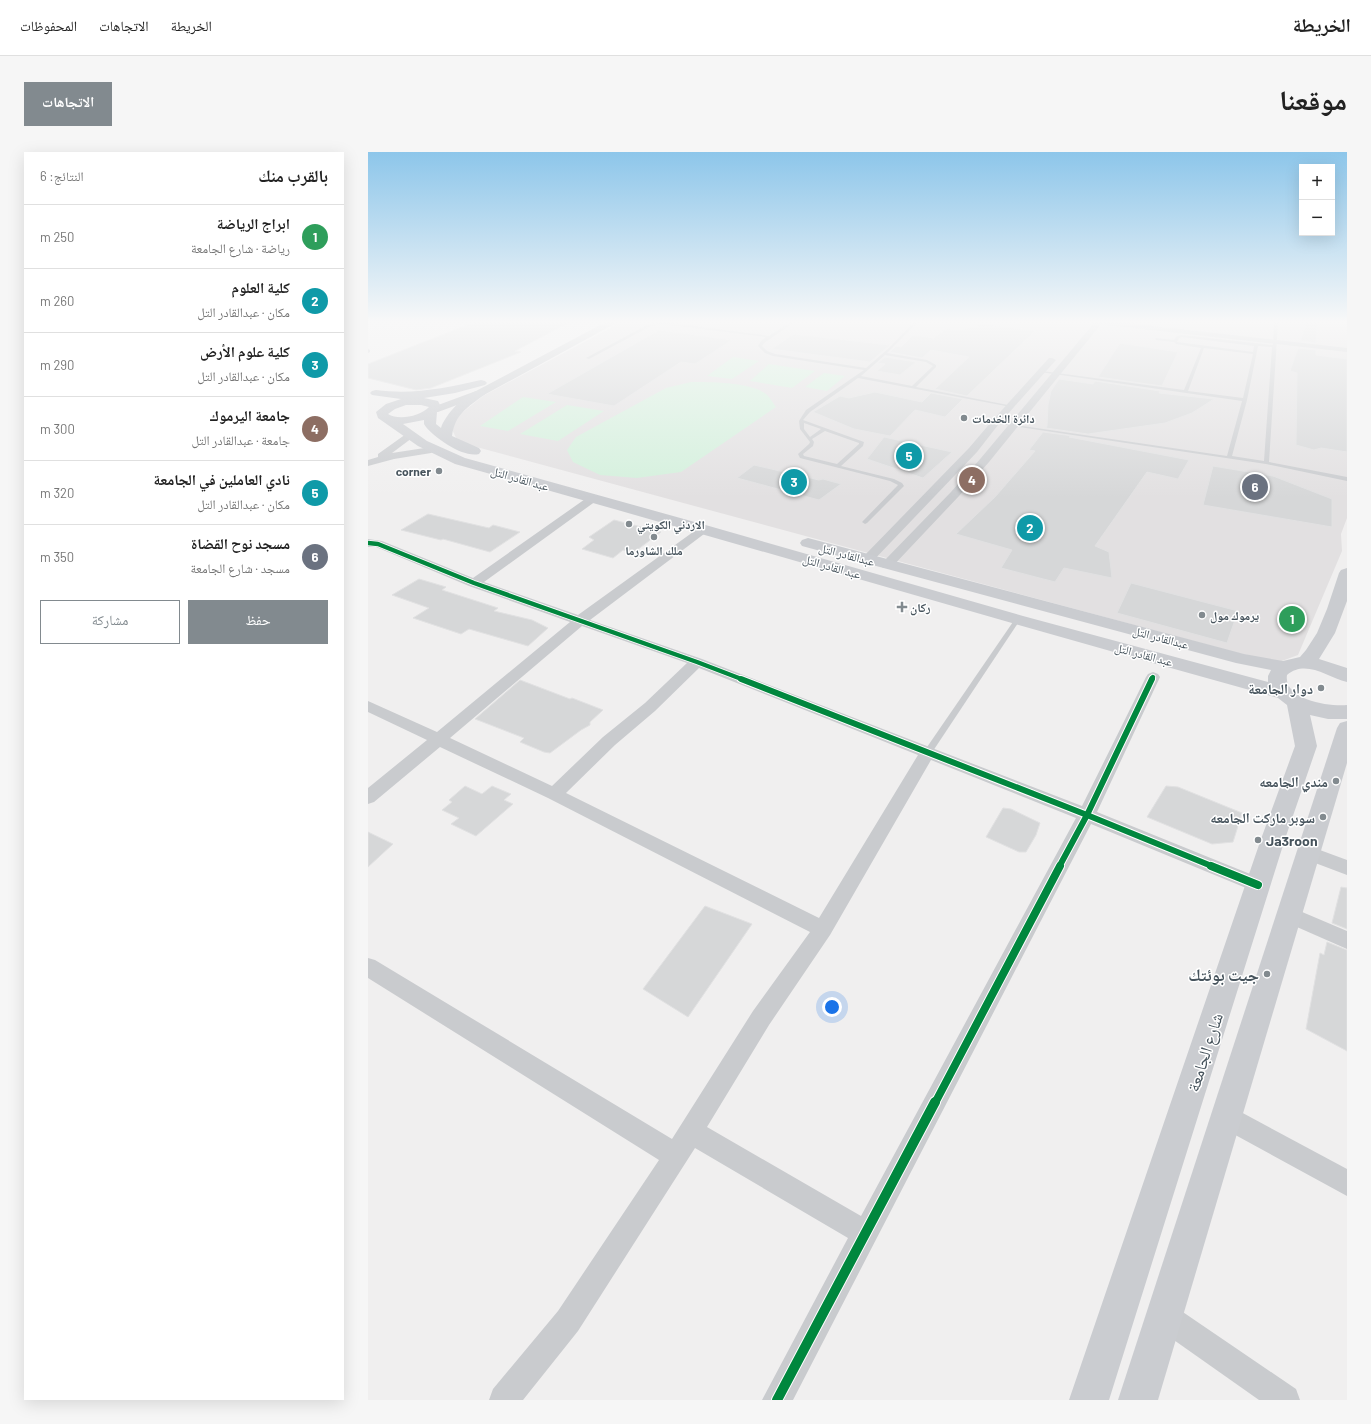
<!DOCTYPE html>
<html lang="ar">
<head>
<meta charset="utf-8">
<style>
	:root { --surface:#fff; --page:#f6f6f6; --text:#222; --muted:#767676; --line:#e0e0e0; --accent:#828a8f }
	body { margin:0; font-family:Barlow,"Noto Naskh Arabic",sans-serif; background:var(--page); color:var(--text); direction:rtl }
	.controls { position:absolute; right:12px; top:12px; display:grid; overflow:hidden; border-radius:0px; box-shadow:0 4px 16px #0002 }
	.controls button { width:36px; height:36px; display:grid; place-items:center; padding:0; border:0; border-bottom:1px solid var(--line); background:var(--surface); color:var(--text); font:20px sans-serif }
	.you { position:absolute; left:464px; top:855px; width:14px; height:14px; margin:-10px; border:3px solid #fff; border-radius:50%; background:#1a73e8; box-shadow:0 0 0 6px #1a73e833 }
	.badge { display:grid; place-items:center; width:26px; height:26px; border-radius:50%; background:var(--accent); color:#fff; font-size:13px; font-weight:700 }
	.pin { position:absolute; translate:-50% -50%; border:2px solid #fff; box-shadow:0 1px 4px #0006 }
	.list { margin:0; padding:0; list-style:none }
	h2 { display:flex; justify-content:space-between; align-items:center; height:52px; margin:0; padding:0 16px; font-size:17px }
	h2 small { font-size:13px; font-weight:400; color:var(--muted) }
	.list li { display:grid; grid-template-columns:26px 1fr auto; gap:12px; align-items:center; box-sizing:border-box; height:64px; padding:0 16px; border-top:1px solid var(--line) }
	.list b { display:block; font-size:15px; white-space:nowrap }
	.list p { margin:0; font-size:13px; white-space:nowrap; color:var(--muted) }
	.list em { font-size:13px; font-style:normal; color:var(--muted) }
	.actions { display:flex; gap:8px; padding:12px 16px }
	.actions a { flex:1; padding:9px 0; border:1px solid var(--accent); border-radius:0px; text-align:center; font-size:14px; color:var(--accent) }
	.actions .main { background:var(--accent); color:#fff }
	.map { position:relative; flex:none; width:979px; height:1248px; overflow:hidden; direction:ltr; border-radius:0px }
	header { display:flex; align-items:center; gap:24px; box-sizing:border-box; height:56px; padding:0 20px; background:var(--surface); border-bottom:1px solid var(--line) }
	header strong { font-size:19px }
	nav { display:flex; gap:22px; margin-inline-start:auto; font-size:14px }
	.intro { display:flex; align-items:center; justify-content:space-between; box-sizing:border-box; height:96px; padding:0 24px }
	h1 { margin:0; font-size:28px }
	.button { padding:10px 18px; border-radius:0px; background:var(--accent); color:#fff; font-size:14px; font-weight:700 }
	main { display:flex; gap:24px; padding:0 24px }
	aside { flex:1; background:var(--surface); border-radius:0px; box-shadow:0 4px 16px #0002 }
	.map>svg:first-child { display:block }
	.education { fill:#e2e0e1 }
	.green { fill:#d3f0dc }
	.building { fill:#d6d7d8; stroke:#e1e1e2 }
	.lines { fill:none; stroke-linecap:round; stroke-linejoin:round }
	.service { fill:#c9cbce; fill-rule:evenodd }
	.minor { fill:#c9cbce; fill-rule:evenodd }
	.tertiary { fill:#c9cbce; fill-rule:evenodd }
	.secondary { fill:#caccd0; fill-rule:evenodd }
	.cycleway-far3-casing { stroke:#fff; stroke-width:6 }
	.cycleway-far2-casing { stroke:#fff; stroke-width:8 }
	.cycleway-far1-casing { stroke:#fff; stroke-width:10 }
	.cycleway-casing { stroke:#fff; stroke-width:12 }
	.cycleway-far3 { stroke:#00873e; stroke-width:4.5 }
	.cycleway-far2 { stroke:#00873e; stroke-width:6 }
	.cycleway-far1 { stroke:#00873e; stroke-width:8 }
	.cycleway { stroke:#00873e; stroke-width:10 }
	.poi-dot { fill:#828a8f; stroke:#fff; stroke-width:1.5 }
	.labels { text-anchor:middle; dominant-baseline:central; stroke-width:3; stroke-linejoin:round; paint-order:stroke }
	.far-poi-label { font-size:12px; font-weight:bold; fill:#46535c; stroke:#fff; text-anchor:start }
	.far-street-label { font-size:12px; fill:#46535c; stroke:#fff }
	.poi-label { font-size:14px; font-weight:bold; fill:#46535c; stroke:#fff; text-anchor:end }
	.near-poi-label { font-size:17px; font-weight:bold; fill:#46535c; stroke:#fff; text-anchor:end }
	.near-street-label { font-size:17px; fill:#46535c; stroke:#fff }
</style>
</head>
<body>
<header>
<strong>الخريطة</strong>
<nav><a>الخريطة</a><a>الاتجاهات</a><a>المحفوظات</a></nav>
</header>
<div class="intro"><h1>موقعنا</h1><a class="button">الاتجاهات</a></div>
<main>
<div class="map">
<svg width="979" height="1248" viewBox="0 0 979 1248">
	<rect width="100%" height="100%" fill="#f0efef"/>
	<polygon class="education" points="252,171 979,171 979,366 973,382 974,399 930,503 911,510 866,500 90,290 81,271 115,244"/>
	<g class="green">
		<polygon points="365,205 391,209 364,227 339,224"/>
		<polygon points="401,212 447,219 424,236 382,229"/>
		<polygon points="456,221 477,224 459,239 437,235"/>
		<path d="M323 230C343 230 382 230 398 242 402 245 405 251 408 255L313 320 269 326 232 323 205 310 199 298 208 285 298 236Z"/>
		<polygon points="155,245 188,250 140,279 112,274"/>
		<polygon points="199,253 236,259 190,289 152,282"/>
	</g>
	<g class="building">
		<polygon points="104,171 200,171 147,199 153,200 63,236 48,238 0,226 0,212"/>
		<polygon points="612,171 667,179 599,244 567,237 601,205 563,198 554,206 522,200 528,194 533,195 545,183 566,186 579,176 589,178 606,175"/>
		<polygon points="938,171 949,171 948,191 932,189"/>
		<polygon points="291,178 364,188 327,212 313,210 246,254 179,242"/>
		<polygon points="425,182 522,193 502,210 404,197"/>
		<polygon points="752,191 810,200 794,234 730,225"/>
		<polygon points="930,196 948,198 948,203 979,207 979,300 953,296 946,298 928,293 929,221 922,219"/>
		<polygon points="517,205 548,210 532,223 509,219 517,212 510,211"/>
		<polygon points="691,227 725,232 727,229 792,239 791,241 846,247 824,261 797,271 720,282 678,276 679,274 680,253 683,239"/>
		<polygon points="507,240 554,250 563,241 595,247 577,265 547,258 522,284 486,277 445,260 472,244 481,246"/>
		<polygon points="675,280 705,284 701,285 821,308 810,327 779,320 727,394 741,400 744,426 696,416 687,430 633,416 644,398 588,382 627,345 667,299 661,298"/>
		<polygon points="516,285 584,300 555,326 499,307"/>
		<polygon points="386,313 451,328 455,327 473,332 451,348 369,326"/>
		<polygon points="845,314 905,324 964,347 964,375 835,353"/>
		<polygon points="60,362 121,376 125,373 152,380 122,400 75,387 73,388 33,378"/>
		<polygon points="246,368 293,380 265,401 255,398 245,406 214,397 226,388 221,385"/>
		<polygon points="51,427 78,435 74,438 130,456 126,459 164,468 180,476 160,494 101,477 93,482 45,466 61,456 24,443"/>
		<polygon points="763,431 870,459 859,491 749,461"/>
		<polygon points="152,528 202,547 204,546 235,558 222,570 222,573 213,578 182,601 176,600 152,590 156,586 107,567"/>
		<polygon points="97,634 114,642 124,634 143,642 136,648 145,652 108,684 83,672 91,666 74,658 84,650 81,648"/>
		<polygon points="798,634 810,635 874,661 865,690 844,692 779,665"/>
		<polygon points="635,656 643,657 672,671 668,683 658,700 651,700 618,685"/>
		<polygon points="0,680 25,692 0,715"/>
		<polygon points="973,735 979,736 979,777 964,771"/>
		<polygon points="337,754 384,772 320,865 275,837"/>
		<polygon points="959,790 979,798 979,899 938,877 952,801 956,803"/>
	</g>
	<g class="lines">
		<g class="service">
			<path d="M289 171H305L401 184 421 171H425L396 191 394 194 399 199 407 202 498 216 521 196 545 171H549L519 201 559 208 568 213V215L548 235 645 254 643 255 490 226 442 260 435 268 496 290 495 294 473 314 526 327 534 331 536 334 499 371 497 372 494 370 495 369 530 333 522 329 432 306 430 302 441 292 442 290 432 277 431 269 438 258 496 218 405 204 397 201 390 194 393 189 398 185 293 172 281 175 221 207 218 206 279 173ZM517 203 558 210 565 214 544 234 493 224ZM436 271 453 277 442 285 436 277ZM457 279 491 291V292L469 312 436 304 435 302 445 294 446 290 444 287Z"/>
			<path d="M906 171H910L901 310 979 325V329L898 312 625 271 627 270 859 304 874 249 672 220 674 219 816 238 833 196 808 192 806 190 788 188 787 186 806 188 809 184 814 183 905 193ZM814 185 886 194 885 200 809 190 811 186ZM890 194 904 195 896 309 864 304 879 248ZM836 196 885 202 875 246 820 239Z"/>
			<polygon points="0,197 2,198 2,200 0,201"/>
			<polygon points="649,466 652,468 563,602 557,602 556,600 557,598 647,467"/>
		</g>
		<g class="minor">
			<polygon points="726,171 734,171 621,310 591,344 523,416 515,416 513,413 515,410 583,340 613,306"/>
			<polygon points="734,171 758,171 979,196 979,200 738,173"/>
			<polygon points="681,206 684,206 688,208 630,273 609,300 503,411 495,411 493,408 495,405 601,296 624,269"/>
			<polygon points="41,281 46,284 44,286 24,301 63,295 68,298 63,301 26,307 0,314 0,308 10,305 10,302 38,282"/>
			<path d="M224 344 230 347 228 349 116 430 210 463 332 375H340L342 377 340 379 222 468 334 507 714 654 778 525 780 522 785 520 790 522 792 525 729 660 897 728 900 733 897 738 890 741 883 738 723 672 425 1248H394L480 1086 327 996 210 1179 155 1248H121L125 1237 190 1159 291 1008 0 826V806L7 808 304 987 385 859 442 780 180 646 72 595 6 650 0 652V636L59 588 0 560V549L69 580 202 470 101 434 8 395H0V387L14 389 105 426 220 345ZM214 474 319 511 277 551 235 585 184 634 82 586ZM331 516 550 603 451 766 198 641 247 593 287 559ZM563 608 708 666 493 1064 339 975 401 873 462 783Z"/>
			<polygon points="941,694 979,708 979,723 934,706 932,701 934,696"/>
			<polygon points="920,754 979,779 979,797 913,768 910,762 913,756"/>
			<polygon points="858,952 979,1017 979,1044 849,973 846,964 849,955"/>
			<polygon points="796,1150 806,1154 928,1237 932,1248 891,1248 786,1174 782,1164 786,1154"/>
		</g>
		<polygon class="tertiary" points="236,171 248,171 116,243 70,260 62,260 60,258 62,256 108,239"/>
		<g class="secondary">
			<path d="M113 228 117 229 119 231 117 233 87 241 56 246 70 249 73 255 69 260 68 272 73 276C77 263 101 235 116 239L118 241 116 243C99 256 87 262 84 284L111 296 113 299 111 302C95 306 67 286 58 275L56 272V268L35 272 59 289 97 306 341 374 655 464 900 530V524L903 518 868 511 434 394 432 391 434 388 440 386 876 502 915 509 932 505 938 498 949 481 959 457 971 421 973 418 979 416V449L967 481 951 507 979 516V530C959 525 938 507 919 523 915 548 963 555 979 553V567H960L942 563 949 594 917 687 741 1248H701L893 687 927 594 919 553 910 546C635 470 362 389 87 312L50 294 10 266 8 260 18 252 33 247 4 243 2 241 4 239 8 238C45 243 77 236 113 228ZM38 253H53L61 255C52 264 31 269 20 262L27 257Z"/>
			<polygon points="979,569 979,611 790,1248 750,1248 969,576 972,571"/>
		</g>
		<defs>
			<g id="cycleway-far3">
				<polyline points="0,391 10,392 106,431 329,510 376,528"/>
				<polyline points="783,528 785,525"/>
			</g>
			<g id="cycleway-far2">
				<polyline points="373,527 719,663 846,715"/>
				<polyline points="691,715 719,663 784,527"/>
			</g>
			<g id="cycleway-far1">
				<polyline points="843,714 890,733"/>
				<polyline points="567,951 692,714"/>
			</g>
			<polyline id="cycleway" points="409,1248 567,950"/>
		</defs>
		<use href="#cycleway-far3" class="cycleway-far3-casing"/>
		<use href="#cycleway-far2" class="cycleway-far2-casing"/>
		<use href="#cycleway-far1" class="cycleway-far1-casing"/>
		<use href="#cycleway" class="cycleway-casing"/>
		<use href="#cycleway-far3" class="cycleway-far3"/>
		<use href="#cycleway-far2" class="cycleway-far2"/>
		<use href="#cycleway-far1" class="cycleway-far1"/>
		<use href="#cycleway" class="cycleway"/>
	</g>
	<linearGradient id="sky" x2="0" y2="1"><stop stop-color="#8dc6ea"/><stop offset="0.49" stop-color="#f8f8f8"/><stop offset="1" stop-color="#f8f8f8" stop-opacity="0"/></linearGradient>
	<rect width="979" height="346" fill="url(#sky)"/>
	<g class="poi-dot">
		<circle cx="596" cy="266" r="4"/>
		<circle cx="71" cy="319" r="4"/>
		<circle cx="261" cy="372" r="4"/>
		<circle cx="286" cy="385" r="4"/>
		<path d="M532 449h4v4h4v4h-4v4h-4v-4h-4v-4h4z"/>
		<circle cx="834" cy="463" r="4"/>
		<circle cx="953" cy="536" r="4"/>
		<circle cx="968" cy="629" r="4"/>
		<circle cx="955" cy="665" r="4"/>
		<circle cx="890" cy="688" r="4"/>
		<circle cx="899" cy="822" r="4"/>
	</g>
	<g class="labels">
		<g class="far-poi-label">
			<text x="604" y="266">دائرة الخدمات</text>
			<text x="63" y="319" text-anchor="end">corner</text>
			<text x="269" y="372">الاردني الكويتي</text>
			<text x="286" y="398" text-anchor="middle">ملك الشاورما</text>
			<text x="542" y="455">ركان</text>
			<text x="842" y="463">يرموك مول</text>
		</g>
		<g class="far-street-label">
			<text transform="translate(152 326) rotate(16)">عبد القادر التل</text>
			<text transform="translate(479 402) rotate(15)">عبدالقادر التل</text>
			<text transform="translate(464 414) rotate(16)">عبد القادر التل</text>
			<text transform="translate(793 485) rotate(15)">عبدالقادر التل</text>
			<text transform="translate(776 502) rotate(15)">عبد القادر التل</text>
		</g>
		<g class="poi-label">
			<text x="945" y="536">دوار الجامعة</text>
			<text x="960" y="629">مندي الجامعه</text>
			<text x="947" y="665">سوبر ماركت الجامعه</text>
			<text x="898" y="688" text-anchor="start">Ja3roon</text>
		</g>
		<g class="near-poi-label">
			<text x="891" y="822">جيت بوئتك</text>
		</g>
		<g class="near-street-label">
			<text transform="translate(836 900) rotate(-72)">شارع الجامعة</text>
		</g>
	</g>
</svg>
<div class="controls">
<button>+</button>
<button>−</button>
</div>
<div class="you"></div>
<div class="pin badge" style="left:924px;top:467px;background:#2e9e5b">1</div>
<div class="pin badge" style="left:662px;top:376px;background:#0f9aa8">2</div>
<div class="pin badge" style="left:426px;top:330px;background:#0f9aa8">3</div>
<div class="pin badge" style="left:604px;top:328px;background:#8d6e63">4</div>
<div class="pin badge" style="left:541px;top:304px;background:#0f9aa8">5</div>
<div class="pin badge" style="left:887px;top:335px;background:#6b7280">6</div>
</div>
<aside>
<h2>بالقرب منك<small>النتائج: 6</small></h2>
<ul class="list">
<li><span class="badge" style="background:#2e9e5b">1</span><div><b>ابراج الرياضة</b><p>رياضة · شارع الجامعة</p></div><em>250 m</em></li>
<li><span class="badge" style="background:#0f9aa8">2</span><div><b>كلية العلوم</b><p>مكان · عبدالقادر التل</p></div><em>260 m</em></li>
<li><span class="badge" style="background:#0f9aa8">3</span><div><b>كلية علوم الأرض</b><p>مكان · عبدالقادر التل</p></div><em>290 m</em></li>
<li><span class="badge" style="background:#8d6e63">4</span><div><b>جامعة اليرموك</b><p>جامعة · عبدالقادر التل</p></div><em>300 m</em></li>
<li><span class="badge" style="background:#0f9aa8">5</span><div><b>نادي العاملين في الجامعة</b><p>مكان · عبدالقادر التل</p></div><em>320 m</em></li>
<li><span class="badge" style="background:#6b7280">6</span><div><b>مسجد نوح القضاة</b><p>مسجد · شارع الجامعة</p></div><em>350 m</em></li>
</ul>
<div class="actions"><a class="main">حفظ</a><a>مشاركة</a></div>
</aside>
</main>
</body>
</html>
